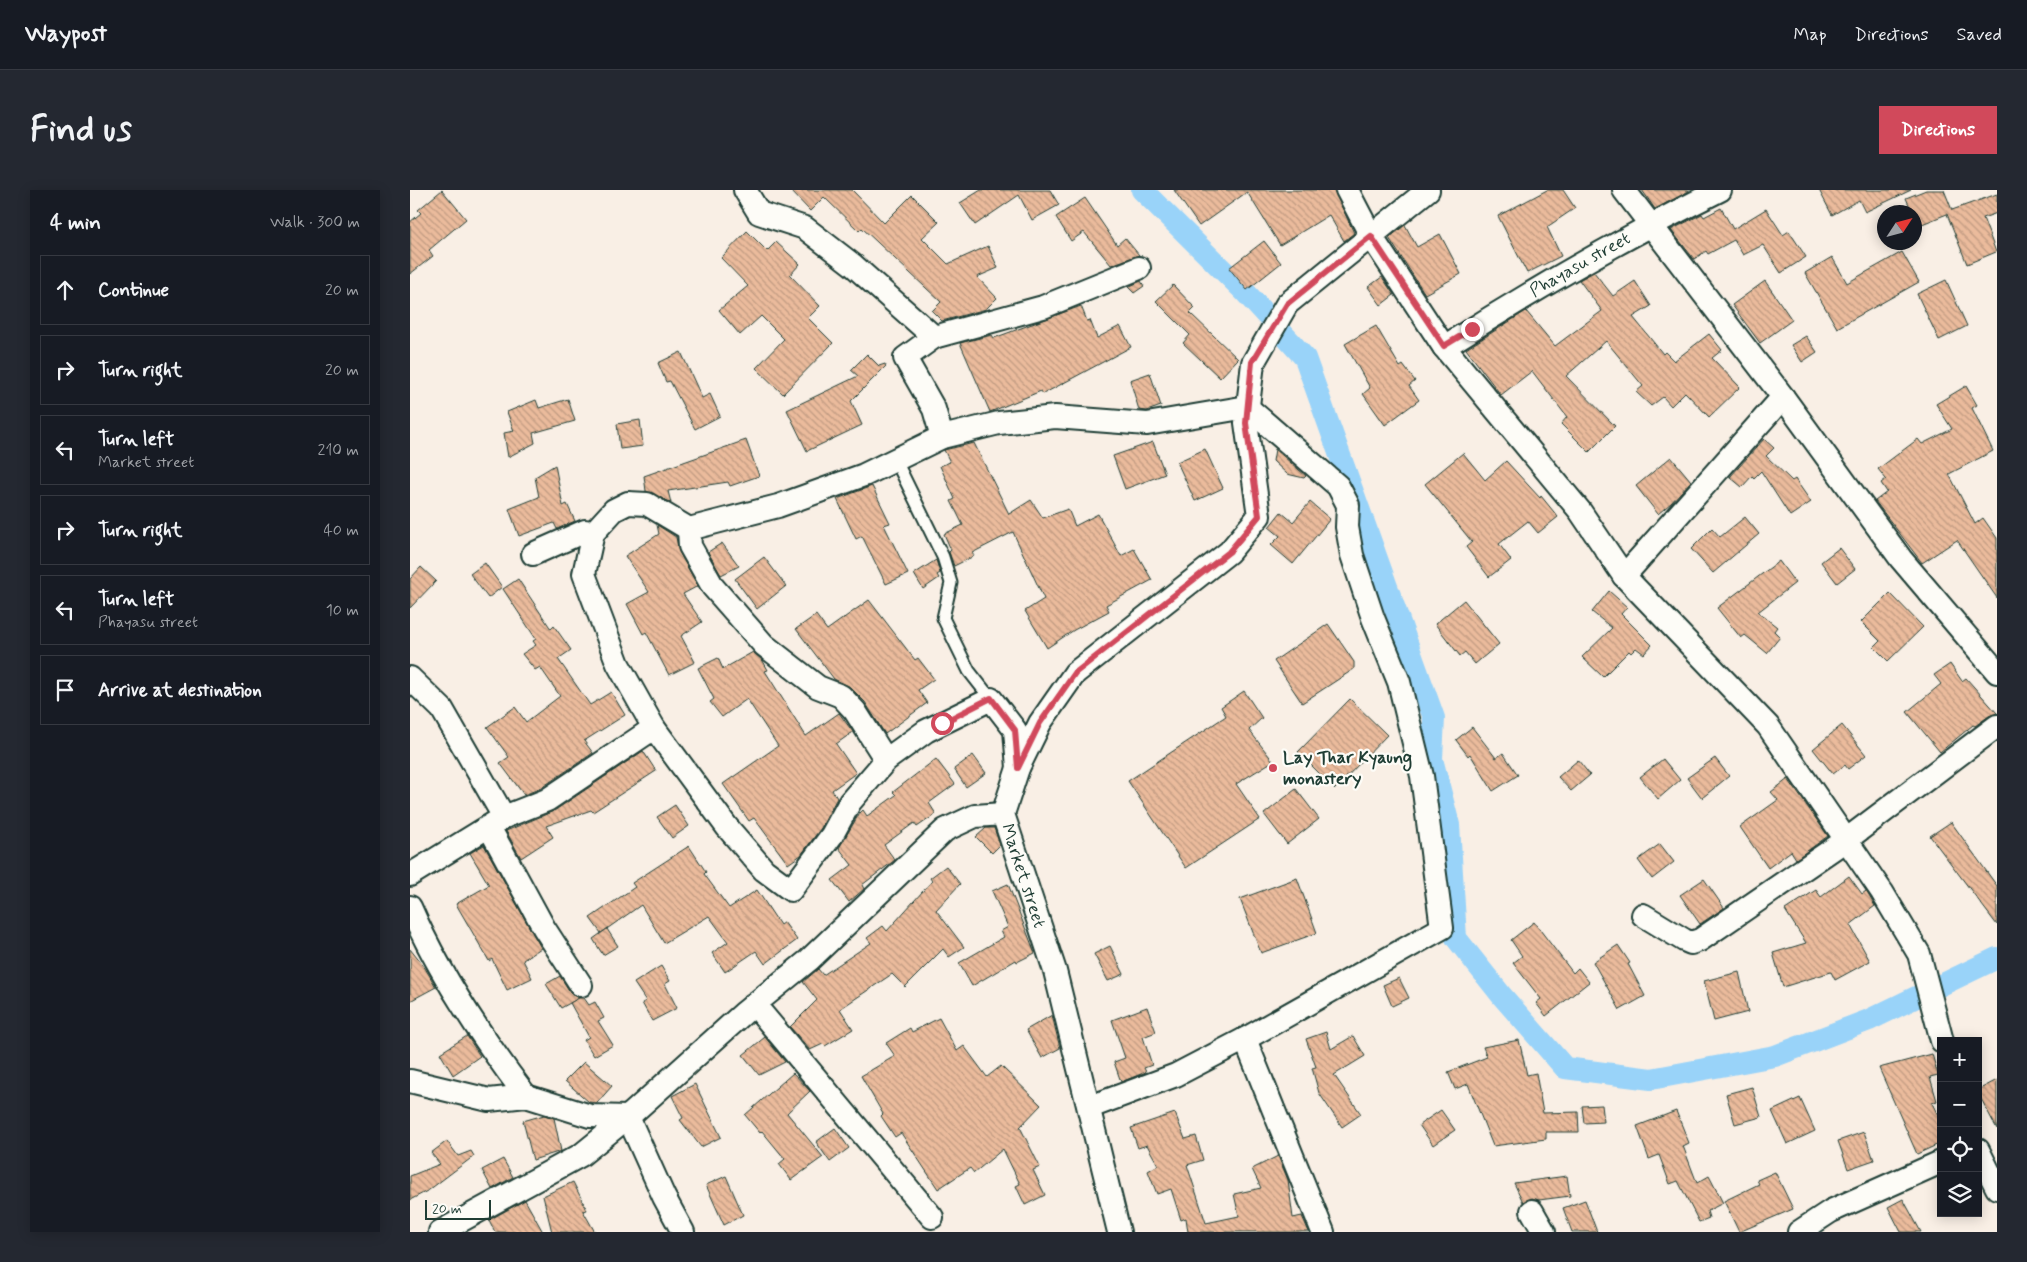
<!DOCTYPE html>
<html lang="en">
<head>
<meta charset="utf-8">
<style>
	:root { --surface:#171b24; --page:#242831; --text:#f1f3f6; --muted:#9ea1a6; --line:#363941; --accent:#d1495b }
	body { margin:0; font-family:Mynerve,sans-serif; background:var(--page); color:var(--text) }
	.controls { position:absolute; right:15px; bottom:15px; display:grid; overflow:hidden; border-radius:0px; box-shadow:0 2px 12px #0003 }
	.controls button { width:45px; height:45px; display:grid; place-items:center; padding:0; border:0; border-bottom:1px solid var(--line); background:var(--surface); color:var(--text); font:25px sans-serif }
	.compass { position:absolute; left:1467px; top:15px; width:45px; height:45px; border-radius:50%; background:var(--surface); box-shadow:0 2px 12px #0003; rotate:54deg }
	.scale { position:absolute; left:15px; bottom:12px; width:66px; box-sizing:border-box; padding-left:5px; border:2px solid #1f3d34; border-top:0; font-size:14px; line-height:18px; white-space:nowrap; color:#1f3d34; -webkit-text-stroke:4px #fdfcf7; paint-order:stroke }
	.stop { position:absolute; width:15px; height:15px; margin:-11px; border:4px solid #d1495b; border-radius:50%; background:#fff }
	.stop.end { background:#d1495b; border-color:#fff; box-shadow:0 1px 5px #0008 }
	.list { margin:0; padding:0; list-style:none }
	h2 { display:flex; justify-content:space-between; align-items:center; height:65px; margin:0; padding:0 20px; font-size:21px }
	h2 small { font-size:16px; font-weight:400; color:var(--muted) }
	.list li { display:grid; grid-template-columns:32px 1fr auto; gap:15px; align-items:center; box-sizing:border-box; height:70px; margin:0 10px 10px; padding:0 10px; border:1px solid var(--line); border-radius:0px }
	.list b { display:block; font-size:19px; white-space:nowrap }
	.list p { margin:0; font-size:16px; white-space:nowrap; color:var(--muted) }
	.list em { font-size:16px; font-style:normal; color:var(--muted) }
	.icon { flex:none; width:28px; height:28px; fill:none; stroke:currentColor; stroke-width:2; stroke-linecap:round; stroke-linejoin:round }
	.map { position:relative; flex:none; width:1587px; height:1042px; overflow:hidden; border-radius:0px }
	header { display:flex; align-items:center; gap:30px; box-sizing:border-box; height:70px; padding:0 25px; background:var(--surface); border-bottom:1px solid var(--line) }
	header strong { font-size:24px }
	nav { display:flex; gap:28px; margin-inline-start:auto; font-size:18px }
	.intro { display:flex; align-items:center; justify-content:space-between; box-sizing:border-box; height:120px; padding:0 30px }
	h1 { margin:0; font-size:35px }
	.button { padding:12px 22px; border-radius:0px; background:var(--accent); color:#fff; font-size:18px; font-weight:700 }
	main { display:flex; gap:30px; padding:0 30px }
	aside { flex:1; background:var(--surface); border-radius:0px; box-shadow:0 2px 12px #0003 }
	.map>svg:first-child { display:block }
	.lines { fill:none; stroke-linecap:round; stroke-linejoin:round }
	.canal { stroke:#99d3f9; stroke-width:22 }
	.building { fill:url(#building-back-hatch); stroke:#1f3d34 }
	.lane-casing { stroke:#1f3d34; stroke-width:15 }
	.street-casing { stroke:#1f3d34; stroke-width:26 }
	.lane { stroke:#fdfcf7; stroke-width:11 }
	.street { stroke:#fdfcf7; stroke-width:22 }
	.route { stroke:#d1495b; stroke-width:6 }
	.poi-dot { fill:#d1495b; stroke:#fdfcf7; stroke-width:2 }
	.labels { text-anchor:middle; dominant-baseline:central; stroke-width:4.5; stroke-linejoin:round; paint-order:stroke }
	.street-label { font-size:18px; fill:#1f3d34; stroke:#fdfcf7 }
	.poi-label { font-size:18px; font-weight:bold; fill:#1f3d34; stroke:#fdfcf7; text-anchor:start }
</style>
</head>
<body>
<header>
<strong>Waypost</strong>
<nav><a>Map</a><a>Directions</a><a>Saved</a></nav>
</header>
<div class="intro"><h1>Find us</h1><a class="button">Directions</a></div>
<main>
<aside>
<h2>4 min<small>Walk · 300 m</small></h2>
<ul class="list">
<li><svg class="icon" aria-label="ahead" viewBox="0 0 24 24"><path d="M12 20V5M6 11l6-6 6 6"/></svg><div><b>Continue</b></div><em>20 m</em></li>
<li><svg class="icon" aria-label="right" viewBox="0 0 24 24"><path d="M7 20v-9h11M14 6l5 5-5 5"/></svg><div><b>Turn right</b></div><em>20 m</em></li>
<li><svg class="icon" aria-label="left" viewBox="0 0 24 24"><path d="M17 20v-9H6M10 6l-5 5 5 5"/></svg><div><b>Turn left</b><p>Market street</p></div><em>210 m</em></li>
<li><svg class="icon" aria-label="right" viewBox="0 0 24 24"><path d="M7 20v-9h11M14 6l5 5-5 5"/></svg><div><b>Turn right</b></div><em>40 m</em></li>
<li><svg class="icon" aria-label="left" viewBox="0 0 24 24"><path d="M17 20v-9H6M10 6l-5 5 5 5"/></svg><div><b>Turn left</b><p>Phayasu street</p></div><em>10 m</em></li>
<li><svg class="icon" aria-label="arrive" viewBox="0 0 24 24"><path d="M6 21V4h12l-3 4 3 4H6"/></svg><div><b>Arrive at destination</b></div></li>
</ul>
</aside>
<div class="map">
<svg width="1587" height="1042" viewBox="0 0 1587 1042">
	<defs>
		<pattern id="building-back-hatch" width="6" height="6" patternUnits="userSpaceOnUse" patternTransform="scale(1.25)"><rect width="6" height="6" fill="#ebbb9c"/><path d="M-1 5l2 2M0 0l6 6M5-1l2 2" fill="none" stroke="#be9980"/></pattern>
	</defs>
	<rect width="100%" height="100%" fill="#f9efe5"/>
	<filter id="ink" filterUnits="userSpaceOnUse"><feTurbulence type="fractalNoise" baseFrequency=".02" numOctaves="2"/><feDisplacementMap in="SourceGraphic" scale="10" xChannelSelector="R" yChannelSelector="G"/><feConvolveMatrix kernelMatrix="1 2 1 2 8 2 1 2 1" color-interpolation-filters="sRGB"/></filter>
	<g filter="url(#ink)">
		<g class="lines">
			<polyline class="canal" points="732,0 836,103 895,168 1024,528 1022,569 1039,635 1046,748 1092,806 1155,878 1241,889 1365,866 1459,830 1587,768"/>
		</g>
		<g class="building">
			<polygon points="32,0 56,29 19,60 23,66 0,84 0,32 11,23 8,20"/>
			<polygon points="380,0 442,0 474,33 502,5 529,32 512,48 538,74 578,56 588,78 567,87 587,108 576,119 532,131 522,121 531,112 452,38 449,41 414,7 400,21"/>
			<polygon points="571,0 640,0 649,15 622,30 609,5 565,35 550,13"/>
			<polygon points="764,0 924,0 944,43 934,51 919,25 870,55 837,2 789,36"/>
			<polygon points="1137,0 1153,0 1165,18 1137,37 1151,66 1117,83 1088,26"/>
			<polygon points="1232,0 1279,0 1279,1 1245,19"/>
			<polygon points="1409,0 1501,0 1455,22 1449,10 1422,25"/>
			<polygon points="1516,0 1534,0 1542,20 1587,4 1587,23 1573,28 1586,62 1557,74 1537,24 1507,36 1504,22 1502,22 1496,8"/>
			<polygon points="675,8 707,55 715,48 729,65 701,75 674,42 661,51 646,27"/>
			<polygon points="1311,18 1323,39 1356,19 1373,45 1379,41 1396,67 1371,83 1353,55 1333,65 1324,50 1298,64 1296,61 1284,69 1261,40 1292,24 1294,27"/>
			<polygon points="995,35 1007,57 1030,44 1051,84 1015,104 979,48"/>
			<polygon points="337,41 357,61 366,52 390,74 380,85 410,116 398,128 423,153 373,204 346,178 374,149 351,126 330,145 309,120 338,96 311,68"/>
			<polygon points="854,51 871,73 837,100 819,78"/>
			<polygon points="1492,62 1509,92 1427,138 1395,83 1422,67 1437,93"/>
			<polygon points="1184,82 1203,106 1225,91 1241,116 1223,127 1253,164 1255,162 1264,171 1299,144 1312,160 1302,168 1330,197 1299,227 1275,202 1261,216 1253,207 1241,216 1226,202 1233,196 1196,151 1156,186 1205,236 1179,262 1151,234 1157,227 1122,181 1091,205 1056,159 1116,121 1145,156 1192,121 1169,90"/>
			<polygon points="972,87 984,105 971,115 958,97"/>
			<polygon points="1536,90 1557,136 1529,150 1507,104"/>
			<polygon points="731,91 734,96 724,103 718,97"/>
			<polygon points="1355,91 1382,130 1350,153 1322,115"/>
			<polygon points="763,95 785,118 780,123 828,169 810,188 773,153 780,145 746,111"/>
			<polygon points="671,116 677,131 680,130 687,148 710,136 721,157 633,204 631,201 580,222 550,153 582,145 584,148"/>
			<polygon points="966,136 990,177 993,175 1005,191 999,196 1009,210 975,235 953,204 960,198 935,154"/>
			<polygon points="1396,146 1407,162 1392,172 1381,155"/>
			<polygon points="271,162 292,208 300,204 310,226 285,239 260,191 256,192 248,173"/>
			<polygon points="457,164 469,176 475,174 476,176 441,211 452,235 397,261 377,220 448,186 441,180"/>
			<polygon points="740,183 751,216 737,221 729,220 720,190"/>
			<polygon points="1556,196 1567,215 1562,218 1583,261 1539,284 1565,334 1573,328 1587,348 1587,408 1547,350 1512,373 1465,311 1477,302 1471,293 1476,289 1468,279 1508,249 1512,254 1542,239 1526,214"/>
			<polygon points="158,209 165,231 123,243 125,253 98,267 94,243 104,241 97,222 126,210 129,218"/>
			<polygon points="230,230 233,256 210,259 207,234"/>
			<polygon points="1354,249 1364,258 1356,266 1382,291 1385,289 1401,312 1380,326 1351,281 1344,288 1342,286 1332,297 1320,287"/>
			<polygon points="336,250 349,286 320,296 318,292 258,301 261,313 236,301 234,286"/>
			<polygon points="743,252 755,284 715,299 703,266"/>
			<polygon points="564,253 599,324 621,310 633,328 658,319 665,336 688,324 711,366 724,359 742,390 696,415 699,421 664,440 637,458 615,421 634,409 603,342 562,363 564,366 544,376 539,362 541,360 534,344 553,335 541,311 545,309 530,276 540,272 534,260"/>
			<polygon points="795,259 813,298 785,311 767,272"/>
			<polygon points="865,259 896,286 894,288 877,284 863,271"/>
			<polygon points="1053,263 1075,290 1096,271 1130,308 1131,306 1148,327 1128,343 1118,331 1089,354 1101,370 1079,387 1056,357 1062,352 1015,294"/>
			<polygon points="1261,267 1281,291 1261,313 1248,324 1226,296"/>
			<polygon points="145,275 153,316 157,314 165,331 147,339 144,333 109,346 99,319 129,307 125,287"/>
			<polygon points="462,296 480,333 474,335 498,384 476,394 452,346 446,349 427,309"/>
			<polygon points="900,312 920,329 883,374 861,355 870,346 859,337 871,322 883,332"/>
			<polygon points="1335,327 1349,344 1303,383 1281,359 1302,338 1310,347"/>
			<polygon points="247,335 266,347 269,362 288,396 273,404 292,432 271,446 285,472 259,485 236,442 233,444 217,414 239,402 215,366 249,344"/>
			<polygon points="312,353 329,376 311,385 298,362"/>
			<polygon points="1429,358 1445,379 1427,393 1411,372"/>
			<polygon points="354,367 376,396 347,419 325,389"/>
			<polygon points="526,370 530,383 527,385 529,388 513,399 504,384"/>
			<polygon points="1369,371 1385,393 1348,422 1367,437 1364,441 1370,447 1357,463 1335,445 1331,448 1307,418"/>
			<polygon points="75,373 92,397 78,408 60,384"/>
			<polygon points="11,377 26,391 0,418 0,389"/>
			<polygon points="108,389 141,439 144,436 161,460 148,469 180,515 201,502 215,525 174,551 183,563 131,598 114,605 90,573 99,567 77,537 105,517 116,532 150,506 130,477 125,480 112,464 126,455 123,451 126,449 93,399"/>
			<polygon points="1199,401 1217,417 1211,424 1242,455 1234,464 1226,458 1221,463 1219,461 1193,487 1172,467 1202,438 1182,422"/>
			<polygon points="1480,403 1513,437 1478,471 1464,457 1470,451 1451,432"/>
			<polygon points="459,410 505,470 508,468 524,489 508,500 517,513 475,544 455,512 440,497 424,489 386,439 406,425 417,440"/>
			<polygon points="1054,410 1089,454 1065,474 1055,462 1050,466 1025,434"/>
			<polygon points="918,434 944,472 944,479 892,513 864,471"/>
			<polygon points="343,462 353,471 358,480 355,481 396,546 429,523 443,542 426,554 446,583 422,600 427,608 411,638 391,665 378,674 344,628 339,631 313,594 368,556 337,509 312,527 300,512 304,509 288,478 308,468 313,479"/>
			<polygon points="1540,474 1552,491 1556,488 1587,523 1579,526 1565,536 1563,535 1530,562 1497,522 1531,494 1524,485"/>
			<polygon points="834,501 852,528 839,540 863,571 826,594 850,629 776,678 718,591 816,526 811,517"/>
			<polygon points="940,509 977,545 925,599 888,562"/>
			<polygon points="1432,535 1456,565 1438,579 1435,575 1423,584 1403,559"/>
			<polygon points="1062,537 1086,568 1093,563 1108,585 1083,601 1060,564 1058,566 1046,550"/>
			<polygon points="233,561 246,581 183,622 181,620 136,636 143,647 111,668 96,641 144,621"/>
			<polygon points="563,565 576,583 556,597 544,579"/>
			<polygon points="1305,568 1319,586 1292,608 1277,588"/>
			<polygon points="526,569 545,594 519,613 526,624 507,637 504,633 474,655 485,670 452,695 454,699 439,712 422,690 442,675 429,658 449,624 453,620 457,626 486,605 483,602"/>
			<polygon points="1253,569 1270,590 1248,609 1230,587"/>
			<polygon points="1168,570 1180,585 1161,601 1148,587"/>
			<polygon points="1378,589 1418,646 1386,669 1381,661 1358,678 1330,637 1368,610 1361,602"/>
			<polygon points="886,599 909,629 877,654 854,624"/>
			<polygon points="265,615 279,636 262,648 247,627"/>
			<polygon points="1541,632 1587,696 1587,735 1520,646"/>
			<polygon points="576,638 584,638 590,655 582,663 566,647"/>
			<polygon points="1250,654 1264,672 1242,689 1228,670"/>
			<polygon points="74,655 131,758 113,770 122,788 97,800 82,769 79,771 46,714 79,695 60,663"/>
			<polygon points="279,656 296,682 294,684 319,718 347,700 370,735 374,732 387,750 355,774 346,761 315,782 302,763 318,752 299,726 254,753 231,715 191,743 180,728 225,697 222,693"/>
			<polygon points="536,676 550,694 526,720 554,757 539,767 533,759 495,797 482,784 430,819 443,839 415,856 413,854 400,860 380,837 407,810 393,792 408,779 413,785 461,753 457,748 473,736 477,741 522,691 520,688"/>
			<polygon points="1439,686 1452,704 1456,701 1465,716 1440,735 1460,771 1425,790 1421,782 1373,797 1363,763 1396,753 1375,720 1406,700 1411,707"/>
			<polygon points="887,688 907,743 851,763 830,709"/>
			<polygon points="1294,689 1314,718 1290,734 1270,705"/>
			<polygon points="598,694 625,763 607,772 606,770 562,796 549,773 594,747 591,741 598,737 582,701"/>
			<polygon points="1124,732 1163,783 1168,778 1179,792 1136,826 1126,813 1131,809 1103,773 1112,766 1101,750"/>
			<polygon points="197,739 208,756 193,765 183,749"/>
			<polygon points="1208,755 1220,773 1218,774 1235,806 1210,820 1183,772"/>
			<polygon points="700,756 714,784 698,791 684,764"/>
			<polygon points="0,759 15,778 26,797 0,811"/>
			<polygon points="251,776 260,791 255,794 267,818 242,831 232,813 236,811 224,793"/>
			<polygon points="1329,782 1338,822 1304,831 1294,791"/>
			<polygon points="150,786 160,802 169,808 151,818 136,794"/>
			<polygon points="989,788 999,808 982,816 973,795"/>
			<polygon points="169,808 174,808 179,815 185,812 194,828 188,831 203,855 184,866 174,850 179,847 160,813"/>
			<polygon points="737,817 746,842 733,847 742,875 734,878 736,882 711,892 704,872 715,868 702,830"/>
			<polygon points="642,825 650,858 632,868 616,840"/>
			<polygon points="529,828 547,861 554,856 577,887 591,876 631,915 610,937 630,977 623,980 635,1005 615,1015 606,996 610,994 593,959 564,983 560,978 528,999 491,943 485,947 471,926 473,924 451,886 485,866 476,853 500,838 502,842"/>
			<polygon points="916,842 921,859 943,846 955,866 924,885 951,924 932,937 909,903 902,878 906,877 896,849"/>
			<polygon points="57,846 70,866 43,885 30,863"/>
			<polygon points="355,847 375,872 349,885 333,865"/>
			<polygon points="1109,850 1117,885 1126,883 1133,923 1168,922 1169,942 1136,942 1136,949 1083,956 1058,894 1045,899 1038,882 1077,867 1073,857"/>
			<polygon points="1522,864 1528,885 1520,887 1527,911 1522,913 1531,932 1531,953 1507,964 1469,878"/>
			<polygon points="174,872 202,896 187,913 179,912 155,891"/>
			<polygon points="383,883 400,901 377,923 413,967 381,990 369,974 375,969 352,941 350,943 335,925"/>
			<polygon points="1587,890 1587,939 1568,903 1568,900"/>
			<polygon points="285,894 311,947 291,957 270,930 273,928 262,906"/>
			<polygon points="1342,897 1351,927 1325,934 1316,904"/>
			<polygon points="1390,908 1405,941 1377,954 1362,921"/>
			<polygon points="1192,915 1194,932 1174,933 1172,916"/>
			<polygon points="1031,920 1045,940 1023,955 1009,935"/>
			<polygon points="1266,921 1279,953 1273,956 1287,993 1299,986 1313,1013 1297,1021 1299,1028 1289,1032 1268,991 1260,994 1249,965 1239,969 1227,936"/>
			<polygon points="765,923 775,949 786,946 793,970 777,975 796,1033 829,1026 824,1004 851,998 842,979 868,966 878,990 883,1028 892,1026 899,1042 778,1042 776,1028 771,1030 761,999 747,1004 738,981 748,975 737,955 728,958 721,938"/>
			<polygon points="134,925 144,928 151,961 123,970 113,931"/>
			<polygon points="425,938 439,958 420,972 406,952"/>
			<polygon points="1454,942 1464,970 1438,979 1428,951"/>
			<polygon points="37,951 48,966 61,961 64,966 19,1000 0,1010 0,986 30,974 21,963"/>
			<polygon points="93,969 103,987 82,999 72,980"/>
			<polygon points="1365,982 1383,1019 1329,1042 1314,1011 1349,994 1347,990"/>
			<polygon points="316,986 333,1025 314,1035 296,995"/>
			<polygon points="1157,986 1160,1006 1129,1010 1122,1008 1113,1012 1104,993"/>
			<polygon points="163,992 177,1020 173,1021 185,1042 142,1042 133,1006"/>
			<polygon points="1493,1009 1511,1042 1491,1042 1478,1017"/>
			<polygon points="115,1010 133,1042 85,1042 79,1030"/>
			<polygon points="1175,1010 1187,1042 1162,1042 1153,1018"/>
		</g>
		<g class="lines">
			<defs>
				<polyline id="lane" points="485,269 533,367 541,393 533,428 559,481 581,509"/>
				<g id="street">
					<polyline points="335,0 349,23 395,38 443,75 524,147 495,168 524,219 532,247"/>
					<polyline points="1018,0 961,46 1034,157 1170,321 1214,386 1358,536 1472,702 1509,764 1532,851"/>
					<polyline points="1214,0 1373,207 1491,369 1587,482"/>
					<polyline points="524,147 633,117 729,78"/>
					<path id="s1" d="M1034 157C1123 100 1215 47 1310 0"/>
					<polyline points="279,339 280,356 303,397 354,455 408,497 431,506 445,521 476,570"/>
					<polyline points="123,364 175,341 183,343"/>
					<polyline points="1214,386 1373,207"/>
					<polyline points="0,488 32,519 94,627"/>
					<polyline points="608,578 605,540 581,509 516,541 476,570 440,612 422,645 381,700 354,680 317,637 244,538 208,474 174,384 183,343 204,320 218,313 237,314 279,339 368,316 454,285 532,247 589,233 645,227 737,234 837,217 928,296 938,315 937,337 942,365 963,428 989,492 1012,586 1032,738 835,849"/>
					<polyline points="79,637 134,738 171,795"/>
					<polyline points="0,685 94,627 137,610 244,538"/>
					<path d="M0 717C29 784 72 848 116 906"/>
					<polyline points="1233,725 1274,750 1281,753 1290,750 1436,650 1587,536"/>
					<polyline points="344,814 522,1027"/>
					<polyline points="0,891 79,910 116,906 180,926 218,927 335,822 399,770 535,640 565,626 593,624"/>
					<polyline points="680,917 766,885 835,849 913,1042"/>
					<polyline points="1568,960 1587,998"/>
					<polyline points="1122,1021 1134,1042"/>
					<polyline points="30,1042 171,965 218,927 254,1007 273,1042"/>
					<polyline points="709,1042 645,781 593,624 608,578 630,533 665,483 819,362 849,326 836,233 843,173 877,114 961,46 937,0"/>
					<polyline points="1389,1042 1421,1021 1531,972"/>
				</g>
			</defs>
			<use href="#lane" class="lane-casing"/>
			<use href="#street" class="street-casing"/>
			<use href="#lane" class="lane"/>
			<use href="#street" class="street"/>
		</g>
	</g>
	<g class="lines" filter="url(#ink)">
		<polyline class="route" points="532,533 581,508 605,540 608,578 630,533 665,483 819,362 849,326 836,233 842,172 877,114 961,46 1034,156 1062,139"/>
	</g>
	<circle class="poi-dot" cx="863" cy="578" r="5"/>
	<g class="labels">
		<g class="street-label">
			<text stroke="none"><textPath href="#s1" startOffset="159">Phayasu street</textPath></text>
			<text transform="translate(613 686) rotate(72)">Market street</text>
		</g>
		<g class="poi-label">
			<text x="873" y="568">Lay Thar Kyaung<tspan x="873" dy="21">monastery</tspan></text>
		</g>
	</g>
</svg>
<div class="controls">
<button>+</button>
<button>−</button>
<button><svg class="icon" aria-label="locate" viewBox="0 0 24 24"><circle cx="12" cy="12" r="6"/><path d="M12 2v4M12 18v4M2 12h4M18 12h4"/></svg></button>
<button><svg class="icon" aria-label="layers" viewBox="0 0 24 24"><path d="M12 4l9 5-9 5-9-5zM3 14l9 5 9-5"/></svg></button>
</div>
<svg class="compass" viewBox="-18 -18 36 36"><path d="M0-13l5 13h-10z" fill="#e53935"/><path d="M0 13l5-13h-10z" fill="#9ea1a6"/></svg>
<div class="scale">20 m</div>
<div class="stop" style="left:532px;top:533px"></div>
<div class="stop end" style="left:1062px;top:139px"></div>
</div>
</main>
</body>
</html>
